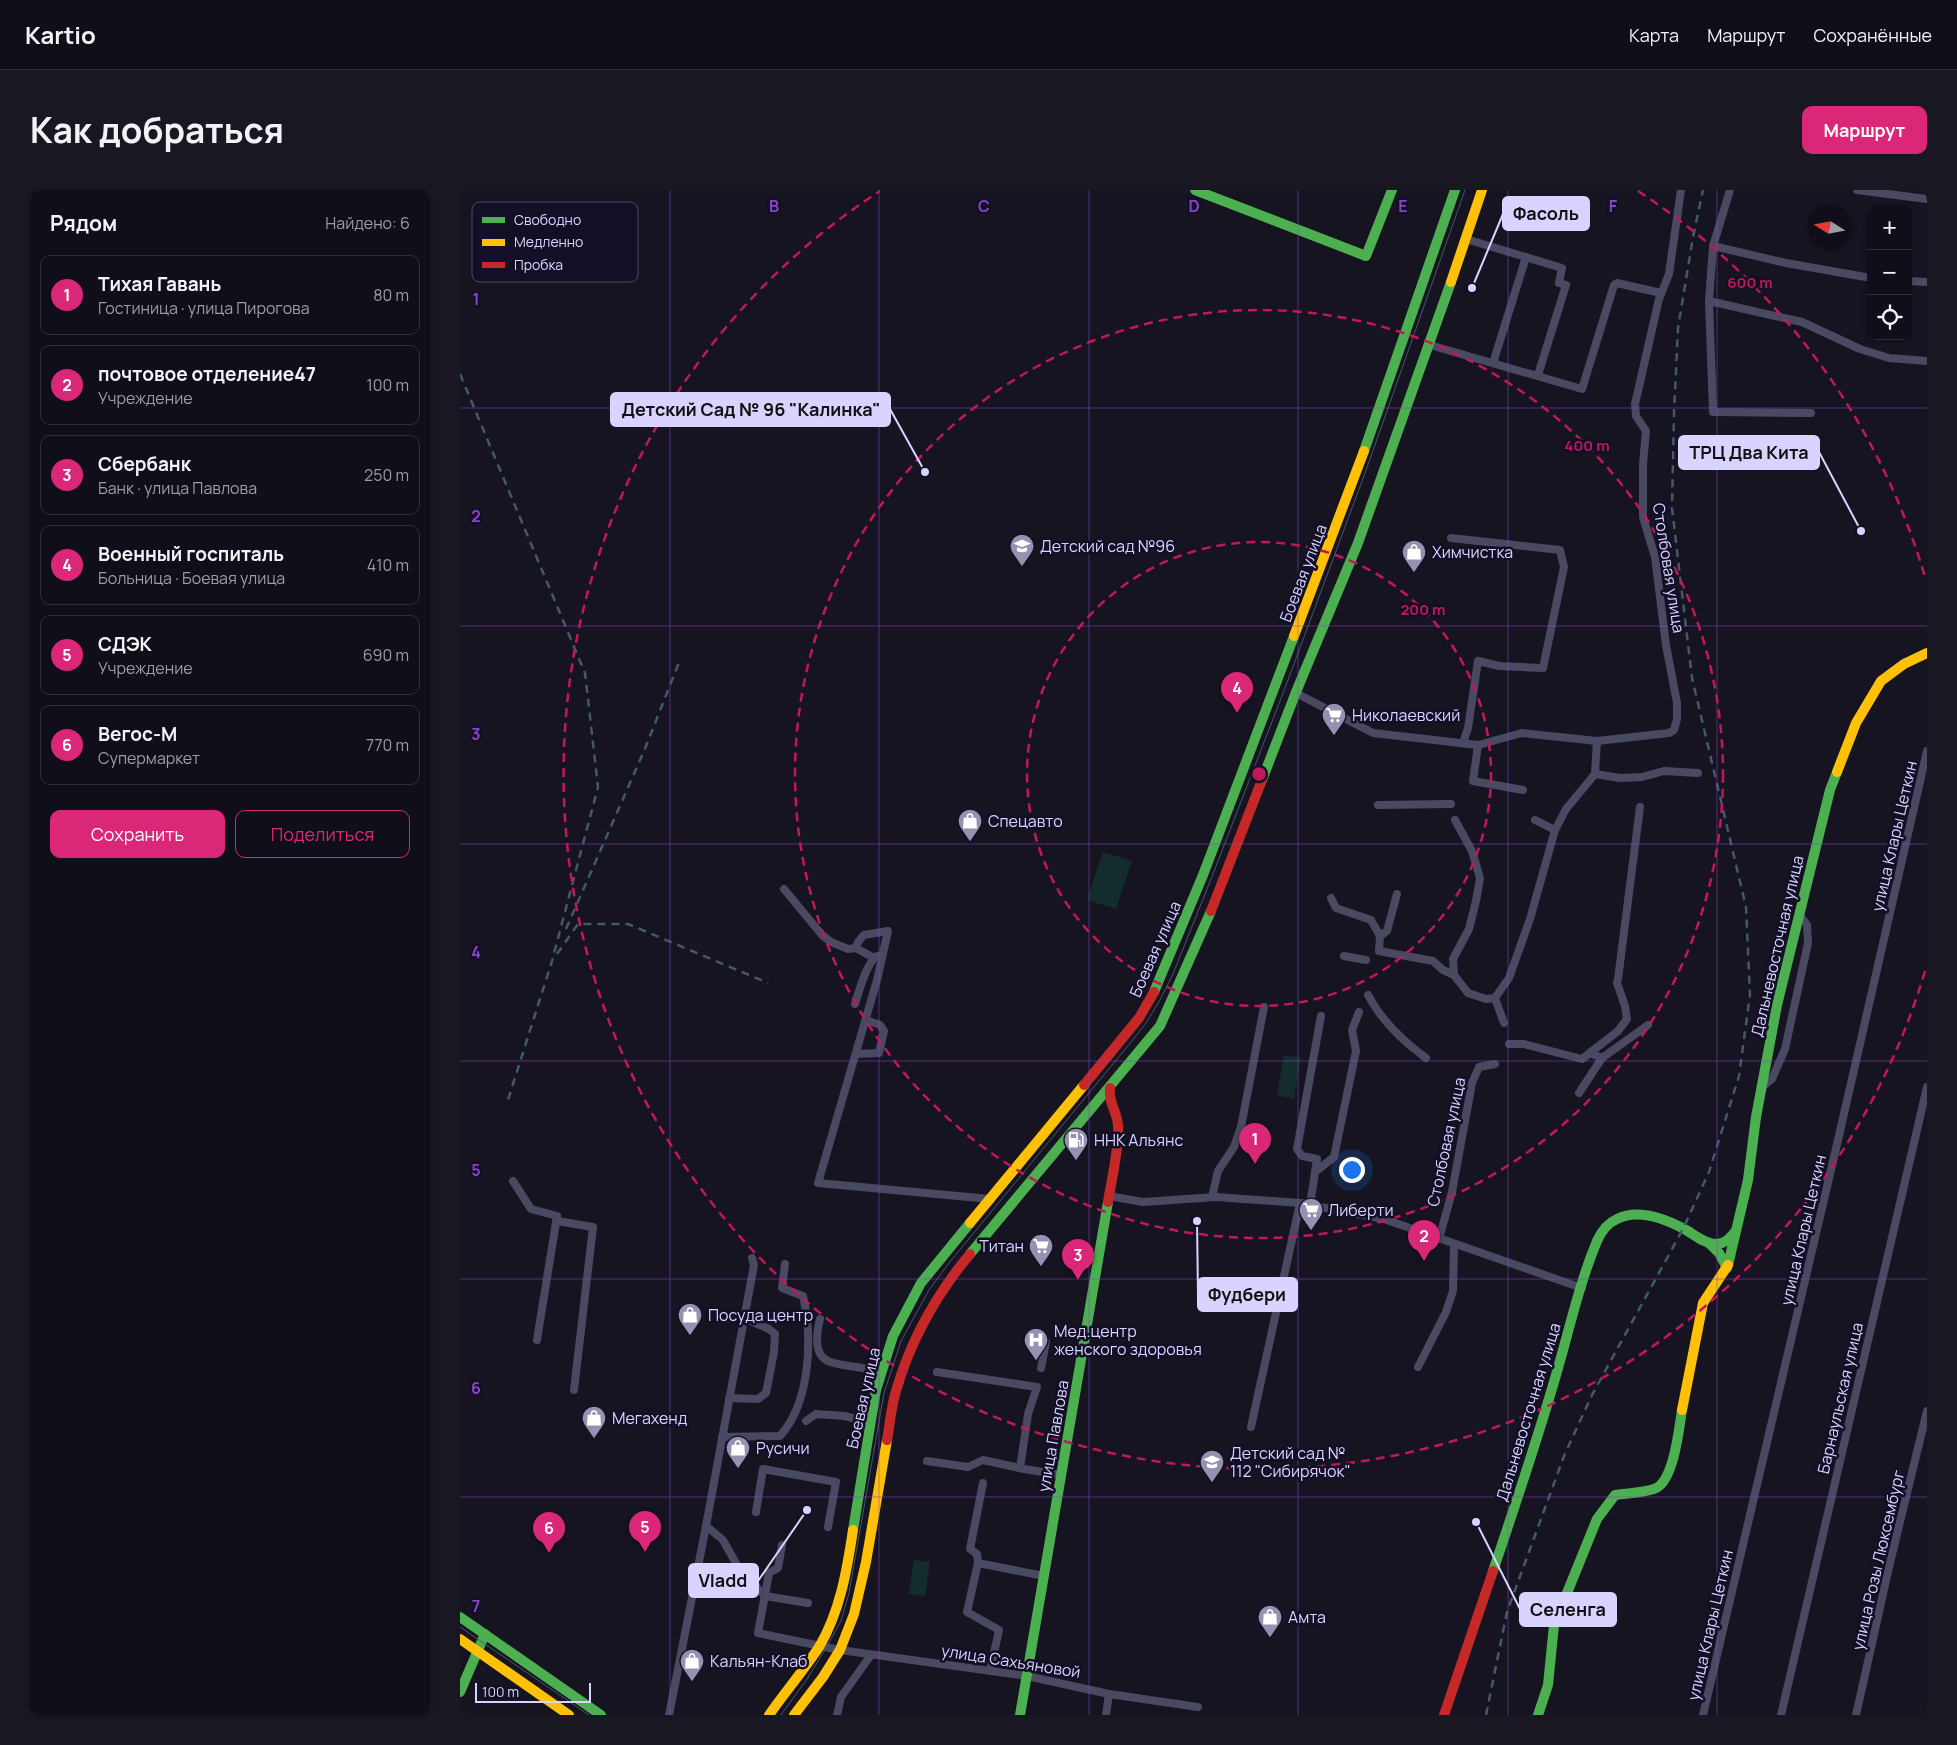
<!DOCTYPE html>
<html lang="ru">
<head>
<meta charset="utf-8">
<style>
	:root { --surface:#100f19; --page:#191822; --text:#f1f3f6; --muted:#9c9ca2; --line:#302f38; --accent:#db2777 }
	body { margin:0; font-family:Manrope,sans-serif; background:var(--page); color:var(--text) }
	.controls { position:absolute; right:15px; top:15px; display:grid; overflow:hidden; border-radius:10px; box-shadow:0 1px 4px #0004 }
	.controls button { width:45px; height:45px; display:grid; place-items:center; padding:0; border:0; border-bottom:1px solid var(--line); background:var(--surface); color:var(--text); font:25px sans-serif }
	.compass { position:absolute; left:1347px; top:15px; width:45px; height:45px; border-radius:50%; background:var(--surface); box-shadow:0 1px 4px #0004; rotate:281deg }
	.scale { position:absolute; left:15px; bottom:12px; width:116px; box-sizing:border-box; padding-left:5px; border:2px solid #d9d4ff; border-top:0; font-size:14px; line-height:18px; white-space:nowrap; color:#d9d4ff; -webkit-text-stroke:4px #130f26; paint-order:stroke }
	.you { position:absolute; left:891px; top:979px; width:18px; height:18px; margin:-12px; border:4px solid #fff; border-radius:50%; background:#1a73e8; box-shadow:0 0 0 8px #1a73e833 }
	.badge { display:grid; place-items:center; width:32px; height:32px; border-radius:50%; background:var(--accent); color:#fff; font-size:16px; font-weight:700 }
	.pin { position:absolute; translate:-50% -41px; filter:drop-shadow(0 1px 2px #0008) }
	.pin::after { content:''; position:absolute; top:26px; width:18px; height:15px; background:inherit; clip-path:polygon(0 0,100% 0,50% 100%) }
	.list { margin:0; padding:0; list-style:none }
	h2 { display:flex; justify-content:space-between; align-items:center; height:65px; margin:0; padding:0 20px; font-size:21px }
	h2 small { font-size:16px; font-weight:400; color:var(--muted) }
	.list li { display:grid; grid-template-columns:32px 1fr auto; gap:15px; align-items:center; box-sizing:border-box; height:80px; margin:0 10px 10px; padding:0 10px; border:1px solid var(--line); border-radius:10px }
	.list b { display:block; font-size:19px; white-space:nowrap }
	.list p { margin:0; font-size:16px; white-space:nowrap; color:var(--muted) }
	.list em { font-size:16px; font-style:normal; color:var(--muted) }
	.actions { display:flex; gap:10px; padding:15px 20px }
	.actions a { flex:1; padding:11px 0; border:1px solid var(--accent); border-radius:10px; text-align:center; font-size:18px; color:var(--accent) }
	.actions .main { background:var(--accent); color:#fff }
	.icon { flex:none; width:28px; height:28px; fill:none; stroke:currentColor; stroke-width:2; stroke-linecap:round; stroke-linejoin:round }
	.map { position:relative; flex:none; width:1467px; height:1525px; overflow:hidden; border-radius:10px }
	header { display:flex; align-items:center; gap:30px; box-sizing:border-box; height:70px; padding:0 25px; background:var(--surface); border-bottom:1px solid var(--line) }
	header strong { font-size:24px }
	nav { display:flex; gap:28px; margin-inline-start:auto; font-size:18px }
	.intro { display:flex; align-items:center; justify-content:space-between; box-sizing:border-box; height:120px; padding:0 30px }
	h1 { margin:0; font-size:35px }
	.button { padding:12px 22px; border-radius:10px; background:var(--accent); color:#fff; font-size:18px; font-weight:700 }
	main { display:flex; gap:30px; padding:0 30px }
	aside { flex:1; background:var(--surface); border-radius:10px; box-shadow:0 1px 4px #0004 }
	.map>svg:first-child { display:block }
	.green { fill:#132c2d }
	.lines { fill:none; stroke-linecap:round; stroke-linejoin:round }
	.street { stroke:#4a4962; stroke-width:8 }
	.fast { stroke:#4caf50; stroke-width:10 }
	.slow { stroke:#ffc107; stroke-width:10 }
	.jam { stroke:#c62828; stroke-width:10 }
	.tram { stroke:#43596b; stroke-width:1 }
	.rail { stroke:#43596b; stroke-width:2.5; stroke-dasharray:8 6; stroke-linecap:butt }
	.grid { fill:none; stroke:#8945c9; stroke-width:1; stroke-opacity:0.55 }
	.ring { fill:none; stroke:#c2185b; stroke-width:2.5; stroke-dasharray:9 6 }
	.labels { text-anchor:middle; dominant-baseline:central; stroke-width:5; stroke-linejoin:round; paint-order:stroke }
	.poi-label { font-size:16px; fill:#d9d4ff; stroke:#130f26; text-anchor:start }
	.street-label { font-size:16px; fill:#d9d4ff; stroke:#130f26 }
	.key { fill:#130f26; stroke:#4e4a67; stroke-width:1 }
	.key-label { font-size:14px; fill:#d9d4ff }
	.grid-label { font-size:16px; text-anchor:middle; font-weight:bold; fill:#8945c9; stroke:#130f26; stroke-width:5; stroke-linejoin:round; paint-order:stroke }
	.centre { fill:#c2185b; stroke:#130f26; stroke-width:2.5 }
	.ring-label { font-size:15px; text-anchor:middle; font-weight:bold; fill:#c2185b; stroke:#130f26; stroke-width:5; stroke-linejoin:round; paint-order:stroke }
	.leader { fill:none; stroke:#d9d4ff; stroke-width:2 }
	.callout-dot { fill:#d9d4ff; stroke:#130f26; stroke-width:2 }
	.callout { fill:#d9d4ff; stroke:#d9d4ff; stroke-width:2 }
	.callout-label { font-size:18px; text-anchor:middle; font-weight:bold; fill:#111 }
</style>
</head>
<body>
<header>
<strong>Kartio</strong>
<nav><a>Карта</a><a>Маршрут</a><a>Сохранённые</a></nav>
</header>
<div class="intro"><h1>Как добраться</h1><a class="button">Маршрут</a></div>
<main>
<aside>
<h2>Рядом<small>Найдено: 6</small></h2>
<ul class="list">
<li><span class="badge">1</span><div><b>Тихая Гавань</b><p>Гостиница · улица Пирогова</p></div><em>80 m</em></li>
<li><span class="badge">2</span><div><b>почтовое отделение47</b><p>Учреждение</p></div><em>100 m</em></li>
<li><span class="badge">3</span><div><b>Сбербанк</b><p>Банк · улица Павлова</p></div><em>250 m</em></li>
<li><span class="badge">4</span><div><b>Военный госпиталь</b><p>Больница · Боевая улица</p></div><em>410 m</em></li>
<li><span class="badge">5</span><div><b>СДЭК</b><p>Учреждение</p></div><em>690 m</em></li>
<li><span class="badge">6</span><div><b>Вегос-М</b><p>Супермаркет</p></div><em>770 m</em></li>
</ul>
<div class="actions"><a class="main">Сохранить</a><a>Поделиться</a></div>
</aside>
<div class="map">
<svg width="1467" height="1525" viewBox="0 0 1467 1525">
	<rect width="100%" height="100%" fill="#161421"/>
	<g class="green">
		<polygon points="643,662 672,671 656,719 627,710"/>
		<polygon points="824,865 841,868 834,909 817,905"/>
		<polygon points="454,1370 470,1372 465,1406 449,1404"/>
	</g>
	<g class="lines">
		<g class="street">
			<polyline points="1270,0 1253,56 1249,111 1253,222 1351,223"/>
			<polyline points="1397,0 1467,9"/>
			<polyline points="1006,49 1102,78 1099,93 1106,95 1078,185"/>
			<polyline points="1253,56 1326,73 1411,88"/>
			<polyline points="1448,91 1467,92"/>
			<polyline points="1249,111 1342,132 1400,159 1429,168 1467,171"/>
			<polyline points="970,155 1122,199 1154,95 1157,93 1201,103"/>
			<polyline points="1033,173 1066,67"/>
			<polyline points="991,348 1100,360 1104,377 1083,478 1039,476 1018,471 1008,538 1003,553"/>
			<polyline points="836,503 913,543 1018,555 1013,591 1063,600"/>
			<polyline points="1018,555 1062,543 1137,551 1209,543 1214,540 1217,529 1217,513 1206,455 1195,367 1183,327 1183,274 1186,241 1176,226 1175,214 1199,109 1209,84 1221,0"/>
			<polyline points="1135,584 1160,588 1182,587 1204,581 1238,583"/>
			<polyline points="918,615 991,614"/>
			<polyline points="1075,630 1095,640"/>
			<polyline points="324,699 362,745 371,752 388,759 396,758 414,768"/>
			<polyline points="871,708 876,718 911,730 920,746 919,761 973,771 983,780 994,785 1008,803 1026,809 1035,808 1049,788 1070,729 1095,640 1106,619 1135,584 1137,551"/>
			<polyline points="920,746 927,741 937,704"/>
			<polyline points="396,758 398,752 404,745 428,741 417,790 358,993 530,1009"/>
			<polyline points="884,766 906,770"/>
			<polyline points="994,785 993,769 1009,739 1016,711 1020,688 1012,661 995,630"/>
			<polyline points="1158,789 1180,617"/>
			<path d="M908 805C921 830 944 852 966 868"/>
			<polyline points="1035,808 1044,833"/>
			<path d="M395 814C399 802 406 773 417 766"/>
			<polyline points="1049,854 1064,854 1122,869 1158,841 1167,829 1165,816 1157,793"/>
			<polyline points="1130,863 1142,868 1188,835"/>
			<polyline points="396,864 419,863 424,841 420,835 406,830"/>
			<polyline points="1302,897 1312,889 1325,859 1348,753 1347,735 1339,724"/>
			<polyline points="1119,903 1142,868"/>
			<polyline points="855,982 874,967 896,861 892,840 899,822"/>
			<polyline points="53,991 71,1019 97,1026 77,1150"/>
			<polyline points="649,1006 683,1012 756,1007 840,1013 924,1029 1122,1098"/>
			<polyline points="752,1007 758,981 774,957 781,937 804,817"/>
			<polyline points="850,1015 857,969 842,966 837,959 861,826"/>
			<polyline points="97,1031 133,1037 114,1200"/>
			<polyline points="979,1049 992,1002 1012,893 1019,877 1035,874"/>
			<path d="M360 1129C357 1141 353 1162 366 1170 374 1175 410 1179 421 1180"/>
			<polyline points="958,1177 986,1122 993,1101 994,1054"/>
			<polyline points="581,1178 586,1152"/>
			<polyline points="477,1182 577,1197 568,1224 560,1278"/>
			<polyline points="269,1208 298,1209 306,1203 314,1162 315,1144 309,1139 284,1128"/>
			<polyline points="346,1231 356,1224 384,1226 410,1232"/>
			<polyline points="791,1237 840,1013"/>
			<path d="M262 1247 320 1246C350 1213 353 1149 343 1106L322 1098 325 1074"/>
			<polyline points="467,1271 508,1277 523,1270 564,1279 602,1285"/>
			<polyline points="296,1322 303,1279 376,1292 368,1337"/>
			<polyline points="246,1336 263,1350 279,1379 305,1406 348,1413"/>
			<polyline points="322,1355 318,1378 309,1383 298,1443 380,1460 567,1486 649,1504 738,1517"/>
			<polyline points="518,1373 517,1364 510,1359 523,1293"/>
			<polyline points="530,1481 539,1440 507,1422 518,1373 584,1386"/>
			<polyline points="209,1525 246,1336 294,1075 292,1068"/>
			<polyline points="377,1525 381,1507 411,1465"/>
			<polyline points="646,1525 649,1504"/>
			<polyline points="1243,1525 1378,950 1467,561"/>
			<polyline points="1321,1525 1467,897"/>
			<polyline points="1396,1525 1429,1377 1467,1221"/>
		</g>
		<g class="fast">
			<polyline points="735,0 906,66 932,0"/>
			<polyline points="904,261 995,0"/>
			<polyline points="802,590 836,502 898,353 991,92"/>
			<polyline points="694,802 743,685 834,446"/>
			<polyline points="1249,1053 1259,1063 1267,1078"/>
			<polyline points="510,1064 700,836 751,721"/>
			<polyline points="1268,1075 1288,990 1296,927 1317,815 1370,600 1377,582"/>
			<polyline points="393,1340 416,1200 433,1146 461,1093 510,1033"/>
			<path d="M1033 1381C1055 1316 1077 1251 1096 1185 1109 1141 1119 1094 1137 1051 1141 1042 1148 1033 1157 1029 1179 1018 1206 1029 1226 1040 1235 1045 1245 1054 1256 1054 1265 1054 1270 1048 1275 1042"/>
			<polyline points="0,1427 141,1525"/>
			<polyline points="0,1502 25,1444"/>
			<polyline points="560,1525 648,1012"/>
			<path d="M1078 1525 1088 1495 1094 1435 1137 1329 1155 1305C1168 1303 1182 1303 1194 1299 1214 1293 1219 1238 1222 1220"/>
		</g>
		<g class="slow">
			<polyline points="991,92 1022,0"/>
			<polyline points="834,446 904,261"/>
			<polyline points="1377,582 1396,533 1421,491 1444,474 1467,463"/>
			<polyline points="510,1033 624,895"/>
			<polyline points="1222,1220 1243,1113 1268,1075"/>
			<polyline points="0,1449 109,1525"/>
			<path d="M309 1525C325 1502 344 1480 359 1457 380 1422 387 1380 393 1340"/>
			<polyline points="334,1525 363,1487 380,1460 394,1424 406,1372 427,1250"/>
		</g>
		<g class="jam">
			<polyline points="751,721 802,590"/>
			<polyline points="624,895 679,828 694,802"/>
			<path d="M648 1012C651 992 660 955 658 935 657 922 648 912 650 898"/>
			<path d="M427 1250C430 1234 431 1217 436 1201 451 1149 475 1106 510 1064"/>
			<polyline points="984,1525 1033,1381"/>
		</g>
		<g class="tram">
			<polyline points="0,1437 129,1525"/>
			<polyline points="321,1525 347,1489 366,1458 381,1431 389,1403 424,1203 441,1151 469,1100 489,1073 671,852 686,833 700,810 713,784 753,684 825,498 904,286 1005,0"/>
		</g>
		<g class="rail">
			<polyline points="0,184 125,483 138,597 92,771 47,913"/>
			<polyline points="106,739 184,561 220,470"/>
			<polyline points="97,764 118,734 168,734 308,793"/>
			<polyline points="1026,1525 1047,1422 1104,1266 1132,1205 1223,1039 1249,982 1279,886 1290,805 1286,717 1232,488 1212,318 1214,223 1218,138 1233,47 1243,0"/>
		</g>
	</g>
	<path class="grid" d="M210 0V1525M419 0V1525M629 0V1525M838 0V1525M1048 0V1525M1257 0V1525M0 218H1467M0 436H1467M0 654H1467M0 871H1467M0 1089H1467M0 1307H1467"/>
	<g class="ring">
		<circle cx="799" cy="584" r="232"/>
		<circle cx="799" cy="584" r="464"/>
		<path d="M1465 781A695 695 0 1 1 420 1M1178 1A695 695 0 0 1 1465 387"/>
	</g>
	<defs>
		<symbol id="school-pin" viewBox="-11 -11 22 30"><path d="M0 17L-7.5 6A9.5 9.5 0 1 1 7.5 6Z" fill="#9591b1" stroke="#130f26"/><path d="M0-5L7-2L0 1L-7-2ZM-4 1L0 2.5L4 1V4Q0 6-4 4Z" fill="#fff"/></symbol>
		<symbol id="shop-pin" viewBox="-11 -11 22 30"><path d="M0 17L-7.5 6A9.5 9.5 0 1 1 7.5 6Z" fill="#9591b1" stroke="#130f26"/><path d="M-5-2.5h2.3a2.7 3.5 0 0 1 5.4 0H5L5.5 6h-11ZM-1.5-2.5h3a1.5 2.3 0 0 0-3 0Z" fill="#fff"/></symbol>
		<symbol id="supermarket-pin" viewBox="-11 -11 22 30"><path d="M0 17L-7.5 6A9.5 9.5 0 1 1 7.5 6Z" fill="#9591b1" stroke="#130f26"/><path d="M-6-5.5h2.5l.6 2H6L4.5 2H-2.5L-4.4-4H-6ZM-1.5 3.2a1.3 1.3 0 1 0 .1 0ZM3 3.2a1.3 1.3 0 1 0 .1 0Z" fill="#fff"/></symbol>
		<symbol id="fuel-pin" viewBox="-11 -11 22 30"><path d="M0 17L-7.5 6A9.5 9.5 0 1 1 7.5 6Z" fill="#9591b1" stroke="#130f26"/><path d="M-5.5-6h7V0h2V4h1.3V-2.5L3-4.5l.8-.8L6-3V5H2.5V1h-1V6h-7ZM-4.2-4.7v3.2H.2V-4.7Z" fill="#fff"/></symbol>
		<symbol id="hospital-pin" viewBox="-11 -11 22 30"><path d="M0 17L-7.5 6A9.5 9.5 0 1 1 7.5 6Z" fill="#9591b1" stroke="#130f26"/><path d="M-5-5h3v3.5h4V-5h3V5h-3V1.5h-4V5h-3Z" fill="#fff"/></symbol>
	</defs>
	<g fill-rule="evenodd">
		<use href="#school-pin" x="548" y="342" width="28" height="38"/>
		<use href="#shop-pin" x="940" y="348" width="28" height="38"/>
		<use href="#supermarket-pin" x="860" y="511" width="28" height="38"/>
		<use href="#shop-pin" x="496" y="617" width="28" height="38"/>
		<use href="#fuel-pin" x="602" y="936" width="28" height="38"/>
		<use href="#supermarket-pin" x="837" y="1006" width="28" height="38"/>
		<use href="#supermarket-pin" x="567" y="1042" width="28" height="38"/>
		<use href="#shop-pin" x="216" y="1111" width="28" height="38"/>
		<use href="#hospital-pin" x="562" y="1136" width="28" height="38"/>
		<use href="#shop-pin" x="120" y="1214" width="28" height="38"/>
		<use href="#shop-pin" x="264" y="1244" width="28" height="38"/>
		<use href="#school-pin" x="738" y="1258" width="28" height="38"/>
		<use href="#shop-pin" x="796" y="1413" width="28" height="38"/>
		<use href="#shop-pin" x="218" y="1457" width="28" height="38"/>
	</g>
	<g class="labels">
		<g class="poi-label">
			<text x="580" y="356">Детский сад №96</text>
			<text x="972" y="362">Химчистка</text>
			<text x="892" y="525">Николаевский</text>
			<text x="528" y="631">Спецавто</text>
			<text x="634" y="950">ННК Альянс</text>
			<text x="868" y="1020">Либерти</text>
			<text x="564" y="1056" text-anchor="end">Титан</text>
			<text x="248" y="1125">Посуда центр</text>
			<text x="594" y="1141">Мед.центр<tspan x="594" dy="18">женского здоровья</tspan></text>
			<text x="152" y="1228">Мегахенд</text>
			<text x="296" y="1258">Русичи</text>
			<text x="770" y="1263">Детский сад №<tspan x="770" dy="18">112 "Сибирячок"</tspan></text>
			<text x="828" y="1427">Амта</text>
			<text x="250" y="1471">Кальян-Клаб</text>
		</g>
		<g class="street-label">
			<text transform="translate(1209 378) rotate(81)">Столбовая улица</text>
			<text transform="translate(843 383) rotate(-69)">Боевая улица</text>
			<text transform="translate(1434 646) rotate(-77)">улица Клары Цеткин</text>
			<text transform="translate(1317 756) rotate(-77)">Дальневосточная улица</text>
			<text transform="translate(695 759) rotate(-66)">Боевая улица</text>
			<text transform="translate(986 952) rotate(-78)">Столбовая улица</text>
			<text transform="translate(1343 1040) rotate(-77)">улица Клары Цеткин</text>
			<text transform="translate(403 1208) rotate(-77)">Боевая улица</text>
			<text transform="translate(1380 1208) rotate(-77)">Барнаульская улица</text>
			<text transform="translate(1068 1222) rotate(-73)">Дальневосточная улица</text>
			<text transform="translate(593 1246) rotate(-80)">улица Павлова</text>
			<text transform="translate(1418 1370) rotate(-77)">улица Розы Люксембург</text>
			<text transform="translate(1250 1435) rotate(-77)">улица Клары Цеткин</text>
			<text transform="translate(551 1471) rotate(9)">улица Сахьяновой</text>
		</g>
	</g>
	<rect x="12" y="12" width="166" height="80" rx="8" class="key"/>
	<rect x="22" y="27" width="23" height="6" fill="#4caf50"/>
	<rect x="22" y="49" width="23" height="7" fill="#ffc107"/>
	<rect x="22" y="72" width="23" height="6" fill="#c62828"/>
	<g class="key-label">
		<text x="54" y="35">Свободно</text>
		<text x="54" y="57">Медленно</text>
		<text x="54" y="80">Пробка</text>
	</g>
	<g class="grid-label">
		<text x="314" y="22">B</text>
		<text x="524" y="22">C</text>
		<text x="734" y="22">D</text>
		<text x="943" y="22">E</text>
		<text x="1153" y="22">F</text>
		<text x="16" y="115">1</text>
		<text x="16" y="332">2</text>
		<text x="16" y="550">3</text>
		<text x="16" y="768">4</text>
		<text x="16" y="986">5</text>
		<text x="16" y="1204">6</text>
		<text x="16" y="1422">7</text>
	</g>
	<circle cx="799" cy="584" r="8" class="centre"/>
	<g class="ring-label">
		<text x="1290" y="98">600 m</text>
		<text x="1127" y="261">400 m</text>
		<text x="963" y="425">200 m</text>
	</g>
	<path class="leader" d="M1012 98L1043 24M465 282L430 219M1401 341L1359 262M737 1031L738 1105M347 1320L298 1391M1016 1332L1060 1419"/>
	<g class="callout-dot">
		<circle cx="1012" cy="98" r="5"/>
		<circle cx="465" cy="282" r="5"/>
		<circle cx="1401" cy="341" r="5"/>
		<circle cx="737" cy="1031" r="5"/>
		<circle cx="347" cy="1320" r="5"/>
		<circle cx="1016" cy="1332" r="5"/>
	</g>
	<g class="callout">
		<rect x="1043" y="7" width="86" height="33" rx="5"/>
		<rect x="151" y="203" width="279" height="33" rx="5"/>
		<rect x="1219" y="246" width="140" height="33" rx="5"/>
		<rect x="738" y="1088" width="99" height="33" rx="5"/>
		<rect x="229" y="1374" width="69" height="33" rx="5"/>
		<rect x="1060" y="1403" width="96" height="33" rx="5"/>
	</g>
	<g class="callout-label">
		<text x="1086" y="30">Фасоль</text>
		<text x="291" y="226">Детский Сад № 96 "Калинка"</text>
		<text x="1289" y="269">ТРЦ Два Кита</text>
		<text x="787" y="1111">Фудбери</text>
		<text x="263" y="1397">Vladd</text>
		<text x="1108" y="1426">Селенга</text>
	</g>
</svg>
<div class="controls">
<button>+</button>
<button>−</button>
<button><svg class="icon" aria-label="locate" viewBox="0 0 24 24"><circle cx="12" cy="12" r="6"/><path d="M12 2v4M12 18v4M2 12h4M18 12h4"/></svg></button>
</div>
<svg class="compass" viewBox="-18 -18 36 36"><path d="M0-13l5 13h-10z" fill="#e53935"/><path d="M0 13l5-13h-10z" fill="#9c9ca2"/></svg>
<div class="scale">100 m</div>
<div class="you"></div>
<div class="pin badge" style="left:795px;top:974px">1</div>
<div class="pin badge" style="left:964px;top:1071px">2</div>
<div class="pin badge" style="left:618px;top:1090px">3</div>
<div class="pin badge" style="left:777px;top:523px">4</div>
<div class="pin badge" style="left:185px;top:1362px">5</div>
<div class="pin badge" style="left:89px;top:1363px">6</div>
</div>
</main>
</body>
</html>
